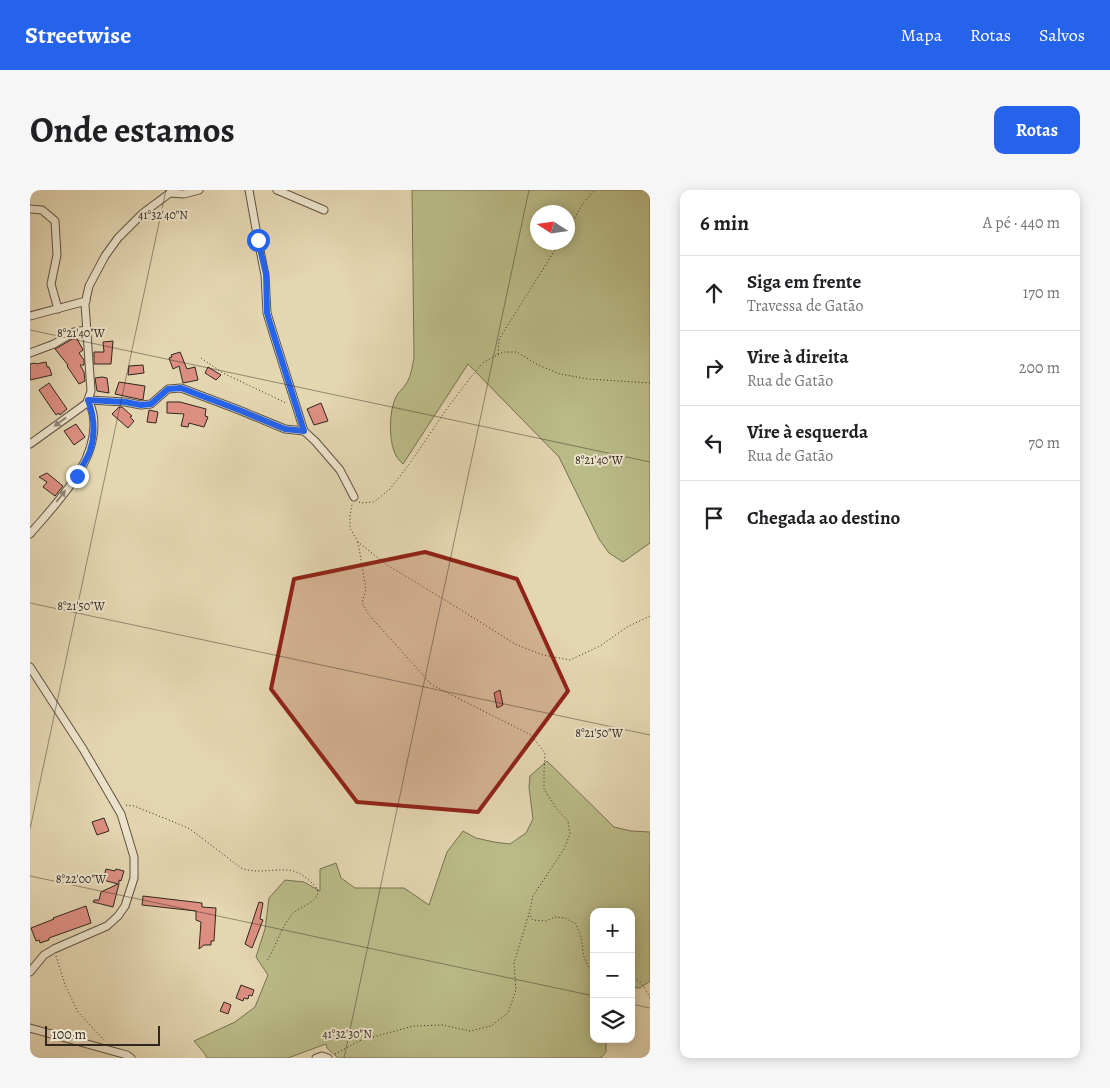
<!DOCTYPE html>
<html lang="pt">
<head>
<meta charset="utf-8">
<style>
	:root { --surface:#fff; --page:#f6f6f6; --text:#202124; --muted:#757577; --line:#e0e0e0; --accent:#2563eb }
	body { margin:0; font-family:Alegreya,serif; background:var(--page); color:var(--text) }
	.controls { position:absolute; right:15px; bottom:15px; display:grid; overflow:hidden; border-radius:10px; box-shadow:0 2px 12px #0003 }
	.controls button { width:45px; height:45px; display:grid; place-items:center; padding:0; border:0; border-bottom:1px solid var(--line); background:var(--surface); color:var(--text); font:25px sans-serif }
	.compass { position:absolute; left:500px; top:15px; width:45px; height:45px; border-radius:50%; background:var(--surface); box-shadow:0 2px 12px #0003; rotate:282deg }
	.scale { position:absolute; left:15px; bottom:12px; width:115px; box-sizing:border-box; padding-left:5px; border:2px solid #31271f; border-top:0; font-size:14px; line-height:18px; white-space:nowrap; color:#31271f; -webkit-text-stroke:4px #ede4cc; paint-order:stroke }
	.stop { position:absolute; width:15px; height:15px; margin:-11px; border:4px solid #2563eb; border-radius:50%; background:#fff }
	.stop.end { background:#2563eb; border-color:#fff; box-shadow:0 1px 5px #0008 }
	.list { margin:0; padding:0; list-style:none }
	h2 { display:flex; justify-content:space-between; align-items:center; height:65px; margin:0; padding:0 20px; font-size:21px }
	h2 small { font-size:16px; font-weight:400; color:var(--muted) }
	.list li { display:grid; grid-template-columns:32px 1fr auto; gap:15px; align-items:center; box-sizing:border-box; height:75px; padding:0 20px; border-top:1px solid var(--line) }
	.list b { display:block; font-size:19px; white-space:nowrap }
	.list p { margin:0; font-size:16px; white-space:nowrap; color:var(--muted) }
	.list em { font-size:16px; font-style:normal; color:var(--muted) }
	.icon { flex:none; width:28px; height:28px; fill:none; stroke:currentColor; stroke-width:2; stroke-linecap:round; stroke-linejoin:round }
	.map { position:relative; flex:none; width:620px; height:868px; overflow:hidden; border-radius:10px }
	header { display:flex; align-items:center; gap:30px; box-sizing:border-box; height:70px; padding:0 25px; background:var(--accent); color:#fff }
	header strong { font-size:24px }
	nav { display:flex; gap:28px; margin-inline-start:auto; font-size:18px }
	.intro { display:flex; align-items:center; justify-content:space-between; box-sizing:border-box; height:120px; padding:0 30px }
	h1 { margin:0; font-size:35px }
	.button { padding:12px 22px; border-radius:10px; background:var(--accent); color:#fff; font-size:18px; font-weight:700 }
	main { display:flex; gap:30px; padding:0 30px }
	aside { flex:1; background:var(--surface); border-radius:10px; box-shadow:0 2px 12px #0003 }
	.map>svg:first-child { display:block }
	.green { fill:#babc88; stroke:#767254; fill-rule:evenodd }
	.building { fill:#dd8f82; stroke:#31271f }
	.lines { fill:none; stroke-linecap:round; stroke-linejoin:round }
	.street-casing { stroke:#5e5344; stroke-width:9 }
	.path { stroke:#31271f; stroke-width:1; stroke-dasharray:1 2.5; stroke-linecap:butt }
	.street { stroke:#ede4cc; stroke-width:7 }
	.oneway { fill:#8f8676 }
	.route { stroke:#2563eb; stroke-width:6 }
	.marked { fill:#8f2418; fill-opacity:0.2; stroke:#8f2418; stroke-width:4; stroke-linejoin:round }
	.ticks { fill:none; stroke:#31271f; stroke-width:1; stroke-opacity:0.45 }
	.ticks-label { font-size:12px; text-anchor:middle; fill:#31271f; stroke:#ede4cc; stroke-width:4; stroke-linejoin:round; paint-order:stroke }
</style>
</head>
<body>
<header>
<strong>Streetwise</strong>
<nav><a>Mapa</a><a>Rotas</a><a>Salvos</a></nav>
</header>
<div class="intro"><h1>Onde estamos</h1><a class="button">Rotas</a></div>
<main>
<div class="map">
<svg width="620" height="868" viewBox="0 0 620 868">
	<rect width="100%" height="100%" fill="#e4d6b1"/>
	<filter id="stains"><feTurbulence type="fractalNoise" baseFrequency=".004" numOctaves="4"/><feColorMatrix values="0 0 0 0 .2 0 0 0 0 .09 0 0 0 0 .02 0 0 0 .5 -.17"/></filter>
	<radialGradient id="worn" r=".72"><stop offset=".6" stop-color="#630" stop-opacity="0"/><stop offset="1" stop-color="#630" stop-opacity=".3"/></radialGradient>
	<g class="green">
		<path d="M382 0H620V353L593 372 579 363 569 349 529 267 438 174 373 274C369 270 366 267 364 261 359 248 359 220 366 207 368 202 373 199 376 194 381 187 382 177 384 168ZM508 22H538V52H508Z"/>
		<polygon points="517,571 584,637 601,641 620,642 620,791 610,798 601,797 601,722 564,722 564,849 576,849 576,862 571,868 308,868 297,858 296,854 258,868 177,868 175,864 164,851 205,832 225,817 238,785 226,767 235,739 239,708 255,690 274,692 290,701 290,679 306,673 311,688 325,698 374,698 399,715 417,662 433,641 446,648 464,652 480,654 496,643 503,629 499,597 500,586"/>
	</g>
	<g class="building">
		<polygon points="46,147 53,160 49,163 54,170 54,175 50,175 54,182 55,191 49,194 37,176 38,175 25,159"/>
		<polygon points="83,151 81,174 64,174 64,162 74,162 73,152"/>
		<polygon points="150,162 157,179 165,177 168,190 153,193 149,176 143,179 139,168 142,167 141,165"/>
		<polygon points="16,172 17,177 19,177 22,185 0,190 0,174 5,173 6,174"/>
		<polygon points="113,175 114,183 98,185 99,176"/>
		<polygon points="178,177 191,185 186,190 175,183"/>
		<polygon points="72,187 77,188 79,203 67,201 65,188"/>
		<polygon points="89,192 115,196 113,210 85,204"/>
		<polygon points="19,193 37,219 30,225 29,223 26,225 9,200"/>
		<polygon points="137,212 150,212 176,219 175,226 178,227 174,237 159,233 158,237 151,236 154,224 137,223"/>
		<polygon points="291,213 298,231 284,235 277,219"/>
		<polygon points="89,217 92,217 102,226 100,227 104,231 98,238 82,224"/>
		<polygon points="119,220 128,222 126,233 117,232"/>
		<polygon points="46,234 55,247 44,255 34,241"/>
		<polygon points="17,283 33,296 25,306 13,297 17,292 9,287"/>
		<polygon points="470,500 473,515 467,518 464,503"/>
		<polygon points="74,628 79,641 67,645 62,632"/>
		<polygon points="76,679 85,681 86,679 94,681 91,691 89,690 89,694 83,717 63,712 64,710 69,710 71,702 88,694 73,690"/>
		<polygon points="113,706 172,713 172,717 186,718 184,751 181,751 181,755 174,755 169,759 171,732 166,730 166,721 112,715"/>
		<polygon points="229,712 233,713 230,729 233,730 222,758 215,754"/>
		<polygon points="56,716 61,733 19,748 19,750 10,753 9,750 6,751 1,738 24,729 23,728"/>
		<polygon points="211,795 224,800 222,806 219,805 218,809 214,808 213,811 206,808"/>
		<polygon points="194,812 201,815 198,824 190,821"/>
	</g>
	<g class="lines">
		<defs>
			<g id="street">
				<polyline points="219,0 228,50 235,85 237,123 244,146 274,241"/>
				<polyline points="247,0 294,20"/>
				<polyline points="140,3 154,4 169,0"/>
				<polyline points="0,19 12,20 25,31 27,65 21,94 28,119"/>
				<polyline points="0,126 56,111"/>
				<polyline points="0,163 24,154 44,142 57,140"/>
				<polyline points="58,210 95,212 111,215 121,214 138,199 151,198 209,220 255,239 274,241 285,251 310,280 324,307"/>
				<polyline points="0,254 57,213 61,201 55,114 59,96 75,66 88,48 113,23 144,0"/>
				<path d="M0 344C27 312 71 270 63 224 62 219 60 214 58 210"/>
				<polyline points="0,477 53,559 91,624 104,667 104,688 95,716 88,726 77,736 24,759 14,765 0,782"/>
				<polyline points="0,838 86,862 97,865 101,868"/>
				<polyline points="286,868 292,866 298,868"/>
			</g>
		</defs>
		<use href="#street" class="street-casing"/>
		<g class="path">
			<polyline points="0,2 6,0"/>
			<polyline points="538,40 553,13 565,0"/>
			<polyline points="468,164 469,149 530,52"/>
			<polyline points="171,168 193,183 256,213"/>
			<polyline points="329,312 331,313 344,312 360,299 383,269 418,217 441,187 454,172 473,162 487,162 508,175 530,184 558,189 620,193"/>
			<polyline points="322,315 320,325 320,338 328,352 357,375 415,410 485,454 513,465 540,470 570,456 597,437 620,426"/>
			<polyline points="328,352 336,400 332,413 339,425 402,495 501,545 515,563 514,581 514,599 526,618 538,631 540,644 534,659 503,706 499,724 503,730 516,731 525,727 535,728 546,734 551,747 554,767 559,778 564,780"/>
			<path d="M96 615 104 616 144 632 160 639 211 678C226 684 242 679 258 680 268 681 274 686 281 692 299 707 276 714 266 721 262 724 260 727 258 730 249 743 245 758 237 771"/>
			<polyline points="26,766 35,795 48,822 74,850"/>
			<path d="M601 787C611 790 615 798 620 808"/>
			<polyline points="305,864 329,851 383,836 412,835 440,841 461,836 478,823 486,800 484,773 499,724"/>
		</g>
		<use href="#street" class="street"/>
	</g>
	<defs><path id="oneway-solid" d="M-6-.8H1V-3.2L6.5 0L1 3.2V.8H-6Z" transform="scale(1.25)"/></defs>
	<g class="oneway">
		<use href="#oneway-solid" transform="translate(30 232) rotate(144)"/>
		<use href="#oneway-solid" transform="translate(31 306) rotate(-52)"/>
	</g>
	<g class="lines">
		<path class="route" d="M47 286C51 278 57 269 60 261 66 243 64 226 58 210L95 212 111 215 121 214 138 199 151 198 209 220 255 239 274 241 244 146 237 123 236 84 228 50"/>
	</g>
	<path class="marked" d="M395 362 487 389 538 501 448 622 327 612 241 499 264 389Z"/>
	<path class="ticks" d="M0 140 620 272M0 413 620 545M0 639 136 0M0 686 564 806M601 814 620 818M314 868 499 0"/>
	<g class="ticks-label">
		<text x="133" y="29">41°32'40"N</text>
		<text x="51" y="147">8°21'40"W</text>
		<text x="569" y="274">8°21'40"W</text>
		<text x="51" y="420">8°21'50"W</text>
		<text x="569" y="547">8°21'50"W</text>
		<text x="51" y="693">8°22'00"W</text>
		<text x="317" y="848">41°32'30"N</text>
	</g>
	<rect width="100%" height="100%" filter="url(#stains)"/>
	<rect width="100%" height="100%" fill="url(#worn)"/>
</svg>
<div class="controls">
<button>+</button>
<button>−</button>
<button><svg class="icon" aria-label="layers" viewBox="0 0 24 24"><path d="M12 4l9 5-9 5-9-5zM3 14l9 5 9-5"/></svg></button>
</div>
<svg class="compass" viewBox="-18 -18 36 36"><path d="M0-13l5 13h-10z" fill="#e53935"/><path d="M0 13l5-13h-10z" fill="#757577"/></svg>
<div class="scale">100 m</div>
<div class="stop" style="left:228px;top:50px"></div>
<div class="stop end" style="left:47px;top:286px"></div>
</div>
<aside>
<h2>6 min<small>A pé · 440 m</small></h2>
<ul class="list">
<li><svg class="icon" aria-label="ahead" viewBox="0 0 24 24"><path d="M12 20V5M6 11l6-6 6 6"/></svg><div><b>Siga em frente</b><p>Travessa de Gatão</p></div><em>170 m</em></li>
<li><svg class="icon" aria-label="right" viewBox="0 0 24 24"><path d="M7 20v-9h11M14 6l5 5-5 5"/></svg><div><b>Vire à direita</b><p>Rua de Gatão</p></div><em>200 m</em></li>
<li><svg class="icon" aria-label="left" viewBox="0 0 24 24"><path d="M17 20v-9H6M10 6l-5 5 5 5"/></svg><div><b>Vire à esquerda</b><p>Rua de Gatão</p></div><em>70 m</em></li>
<li><svg class="icon" aria-label="arrive" viewBox="0 0 24 24"><path d="M6 21V4h12l-3 4 3 4H6"/></svg><div><b>Chegada ao destino</b></div></li>
</ul>
</aside>
</main>
</body>
</html>
